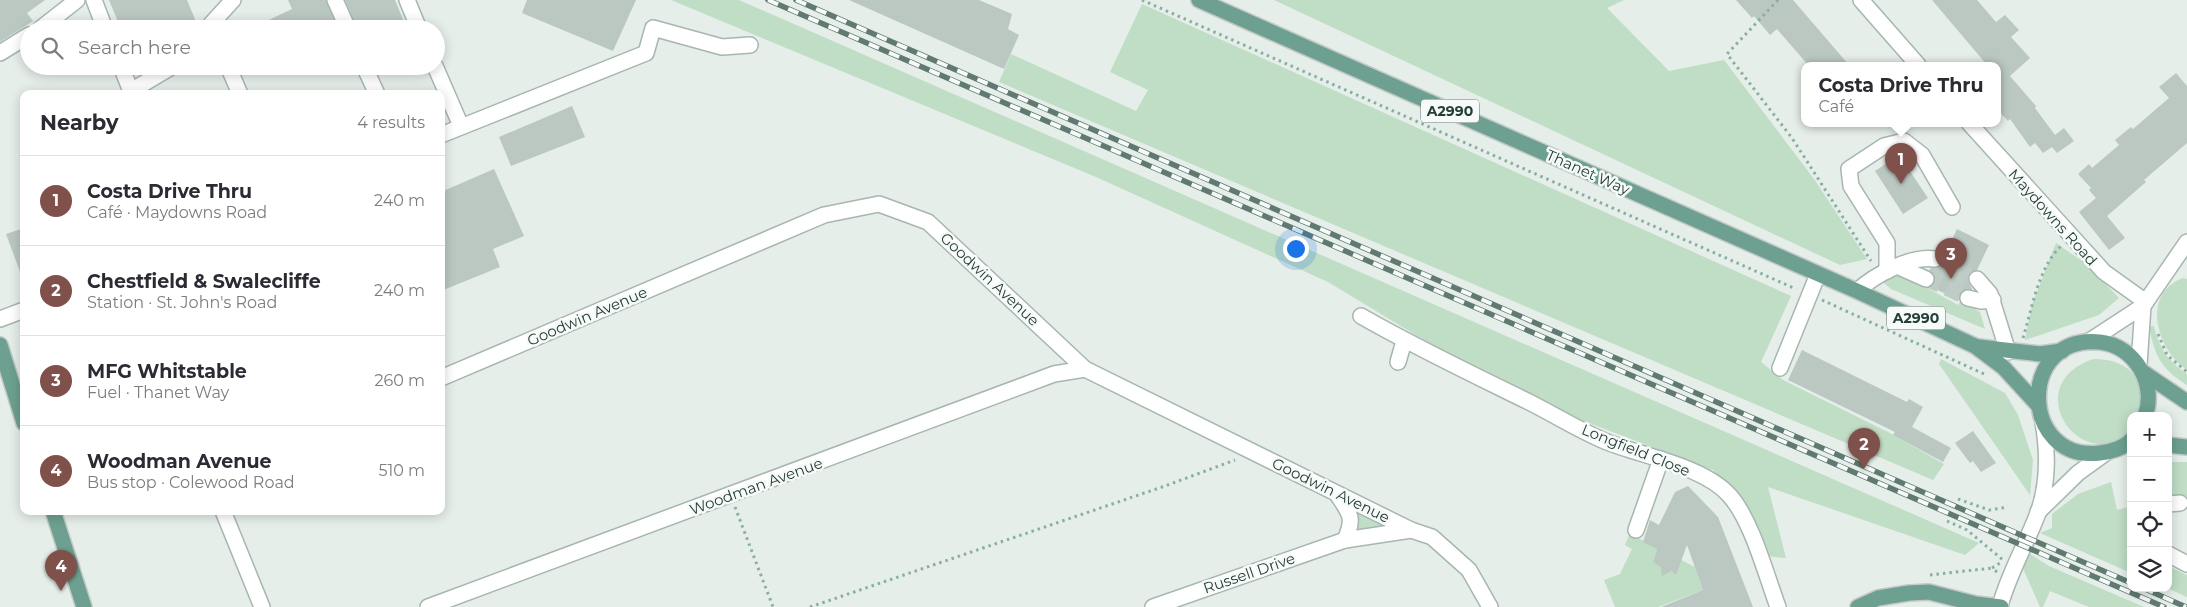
<!DOCTYPE html>
<html lang="en">
<head>
<meta charset="utf-8">
<style>
	:root { --surface:#fff; --page:#f7f7f7; --text:#2b2b33; --muted:#7c7c81; --line:#e1e1e2; --accent:#80514b }
	body { margin:0; font-family:Montserrat,sans-serif; background:var(--page); color:var(--text) }
	.controls { position:absolute; right:15px; bottom:15px; display:grid; overflow:hidden; border-radius:10px; box-shadow:0 2px 12px #0003 }
	.controls button { width:45px; height:45px; display:grid; place-items:center; padding:0; border:0; border-bottom:1px solid var(--line); background:var(--surface); color:var(--text); font:25px sans-serif }
	.you { position:absolute; left:1295px; top:248px; width:18px; height:18px; margin:-12px; border:4px solid #fff; border-radius:50%; background:#1a73e8; box-shadow:0 0 0 8px #1a73e833 }
	.badge { display:grid; place-items:center; width:32px; height:32px; border-radius:50%; background:var(--accent); color:#fff; font-size:16px; font-weight:700 }
	.pin { position:absolute; translate:-50% -41px; filter:drop-shadow(0 1px 2px #0008) }
	.pin::after { content:''; position:absolute; top:26px; width:18px; height:15px; background:inherit; clip-path:polygon(0 0,100% 0,50% 100%) }
	.popup { position:absolute; left:1801px; top:62px; width:200px; height:65px; box-sizing:border-box; display:grid; place-content:center; border-radius:10px; background:var(--surface); filter:drop-shadow(0 1px 4px #0005); font-size:16px; white-space:nowrap; color:var(--muted) }
	.popup b { font-size:19px; color:var(--text) }
	.popup::after { content:''; position:absolute; left:50%; top:100%; margin-left:-10px; border:10px solid transparent; border-top-color:var(--surface) }
	.list { margin:0; padding:0; list-style:none }
	h2 { display:flex; justify-content:space-between; align-items:center; height:65px; margin:0; padding:0 20px; font-size:21px }
	h2 small { font-size:16px; font-weight:400; color:var(--muted) }
	.list li { display:grid; grid-template-columns:32px 1fr auto; gap:15px; align-items:center; box-sizing:border-box; height:90px; padding:0 20px; border-top:1px solid var(--line) }
	.list b { display:block; font-size:19px; white-space:nowrap }
	.list p { margin:0; font-size:16px; white-space:nowrap; color:var(--muted) }
	.list em { font-size:16px; font-style:normal; color:var(--muted) }
	.icon { flex:none; width:28px; height:28px; fill:none; stroke:currentColor; stroke-width:2; stroke-linecap:round; stroke-linejoin:round }
	.map { position:relative; flex:none; width:2187px; height:607px; overflow:hidden }
	.search { position:absolute; background:var(--surface); box-shadow:0 2px 12px #0003; left:20px; top:20px; width:425px; height:55px; display:flex; align-items:center; gap:12px; box-sizing:border-box; padding:0 18px; border-radius:28px; color:var(--muted); font-size:19px }
	.panel { position:absolute; background:var(--surface); box-shadow:0 2px 12px #0003; left:20px; top:90px; width:425px; height:425px; border-radius:10px }
	.map>svg:first-child { display:block }
	.green { fill:#c0ddc6 }
	.building { fill:#bbc8c2 }
	.lines { fill:none; stroke-linecap:round; stroke-linejoin:round }
	.minor-tunnel { stroke:#bfcbc5; stroke-width:15; stroke-dasharray:15 8; stroke-linecap:butt }
	.minor-casing { stroke:#a8b6b0; stroke-width:18 }
	.major-casing { stroke:#c2c9c7; stroke-width:18 }
	.path { stroke:#88afa1; stroke-width:3; stroke-dasharray:2.5 4; stroke-linecap:butt }
	.minor { stroke:#fff; stroke-width:15 }
	.major { stroke:#6da090; stroke-width:15 }
	.rail-casing { stroke:#607a71; stroke-width:5.5 }
	.rail { stroke:#f6faf8; stroke-width:4; stroke-dasharray:11; stroke-linecap:butt }
	.labels { text-anchor:middle; dominant-baseline:central; stroke-width:5; stroke-linejoin:round; paint-order:stroke }
	.shield { fill:#f6faf8; stroke:#647770; stroke-width:1 }
	.shield-label { font-size:14px; font-weight:bold; fill:#253f36 }
	.street-label { font-size:15px; fill:#253f36; stroke:#f6faf8 }
</style>
</head>
<body>
<div class="map">
<svg width="2187" height="607" viewBox="0 0 2187 607">
	<rect width="100%" height="100%" fill="#e5eee9"/>
	<g class="green">
		<polygon points="671,0 739,0 1979,543 1965,555 1768,487 1786,558 1766,556 1739,499 1713,470 1581,420 1424,340 1328,282 1096,177"/>
		<polygon points="1274,0 1624,0 1607,8 1669,71 1724,60 1814,179 1867,259 1840,265"/>
		<polygon points="1142,4 1791,296 1761,362 1783,380 1888,432 1944,464 1933,480 999,82 1011,54 1136,111 1148,90 1110,72"/>
		<polygon points="2056,243 2086,264 2119,298 2099,315 2025,340 2032,305"/>
		<polygon points="1892,274 1909,275 1918,283 1958,305 1961,301 1980,312 1985,329 1891,289 1883,282 1886,276"/>
		<path d="M2183 278 2187 279V370C2157 350 2140 294 2183 278Z"/>
		<path d="M2154 326C2159 348 2168 361 2187 374V385C2161 369 2155 356 2149 327Z"/>
		<polygon points="1941,359 2005,393 2018,415 2033,460 2030,495 1939,364"/>
		<path d="M2093 359C2131 359 2146 380 2140 416H2131V430C2083 479 2016 386 2093 359Z"/>
		<polygon points="2168,462 2187,462 2187,496 2168,501"/>
		<polygon points="2111,482 2117,510 2131,506 2131,573 2040,533 2052,528 2052,514 2078,494"/>
		<polygon points="1337,493 1411,530 1345,540 1351,526"/>
		<polygon points="1630,533 1657,549 1653,561 1676,574 1681,560 1695,567 1703,590 1658,607 1615,607 1604,580 1620,574 1632,549 1625,545"/>
		<polygon points="2030,554 2049,566 2144,607 2089,607 2050,591 2043,607 2040,607 2022,566"/>
		<polygon points="2168,566 2187,575 2187,597 2167,588"/>
	</g>
	<g class="building">
		<polygon points="0,0 45,0 27,13 33,21 0,42"/>
		<polygon points="109,0 187,0 199,29 121,29"/>
		<polygon points="288,0 326,0 338,29 250,29 292,9"/>
		<polygon points="345,0 395,0 407,29 357,29"/>
		<polygon points="527,0 636,0 613,51 522,13"/>
		<polygon points="849,0 979,0 1012,14 1008,29 1019,35 1004,69"/>
		<polygon points="1736,0 1793,0 1849,65 1808,65 1777,29 1770,35 1754,16 1752,18"/>
		<polygon points="1932,0 1977,0 1996,22 2005,15 2019,30 2011,37 2030,58 2010,76 2036,106 2035,108 2055,135 2064,128 2074,141 2057,153 2052,147 2043,153 2035,143 2030,147 2010,119 2008,121 1997,109 1997,65 1987,65"/>
		<polygon points="2176,73 2187,86 2187,143 2144,180 2146,182 2107,216 2125,238 2109,250 2079,212 2096,198 2089,190 2091,188 2078,174 2089,164 2092,168 2119,145 2115,140 2131,127 2133,129 2169,98 2159,87"/>
		<polygon points="572,106 585,137 511,166 499,137"/>
		<polygon points="1899,155 1928,198 1903,214 1875,171"/>
		<polygon points="494,169 524,236 493,249 500,267 441,291 441,192"/>
		<polygon points="24,228 24,277 22,277 6,234"/>
		<polygon points="1957,229 1989,245 1977,270 1971,272 1968,276 1968,281 1972,289 1962,291 1959,300 1931,287 1935,278 1930,270 1943,264 1944,256"/>
		<polygon points="1802,350 1907,402 1909,399 1923,407 1912,427 1951,448 1943,462 1893,435 1895,432 1788,380"/>
		<polygon points="1973,431 1996,463 1981,472 1973,461 1970,463 1955,443"/>
		<polygon points="1688,486 1718,517 1753,607 1661,607 1703,590 1687,545 1676,575 1671,571 1662,576 1661,567 1653,562 1657,549 1643,542 1650,520 1659,525 1675,492"/>
	</g>
	<g class="lines">
		<g class="minor-tunnel">
			<polyline points="1935,259 1977,279"/>
			<polyline points="1930,269 1972,289"/>
			<polyline points="1926,279 1968,298"/>
		</g>
		<defs>
			<g id="minor">
				<polyline points="94,0 105,29"/>
				<polyline points="335,0 348,29"/>
				<polyline points="407,0 419,29"/>
				<polyline points="1861,0 1918,65"/>
				<polyline points="40,29 77,0"/>
				<polyline points="211,29 211,24 233,0"/>
				<polyline points="0,53 29,35"/>
				<polyline points="121,66 132,94"/>
				<polyline points="228,66 240,94"/>
				<polyline points="364,66 377,94"/>
				<polyline points="435,66 461,126"/>
				<polyline points="131,91 173,66"/>
				<polyline points="1969,123 2104,272 2146,302"/>
				<polyline points="441,135 646,53 653,28 722,47 750,45"/>
				<polyline points="1899,267 1926,279"/>
				<polyline points="1887,271 1887,243 1851,186 1849,169 1884,146 1904,141 1922,155 1952,207"/>
				<polyline points="1977,279 1990,294 2008,352"/>
				<path d="M1857 291C1875 275 1911 255 1935 259"/>
				<polyline points="1968,298 1981,301 1993,300"/>
				<path d="M1361 316C1415 347 1472 374 1529 402 1555 415 1580 431 1607 442 1642 456 1704 466 1730 496 1752 521 1766 575 1778 607"/>
				<polyline points="0,319 24,310"/>
				<polyline points="2088,342 2143,306 2187,242"/>
				<polyline points="1398,362 1404,341"/>
				<polyline points="2139,365 2143,306"/>
				<polyline points="1780,368 1818,274"/>
				<polyline points="441,378 824,215 879,204 928,222 1085,369 1411,530 1432,537 1469,570 1490,607"/>
				<path d="M1337 494C1350 514 1355 517 1345 540"/>
				<polyline points="2168,504 2180,503"/>
				<polyline points="223,511 262,607"/>
				<polyline points="2038,512 2078,473 2107,452"/>
				<polyline points="1636,530 1661,459"/>
				<polyline points="2168,554 2187,564"/>
				<path d="M2000 606C2009 573 2026 545 2038 513 2048 485 2048 451 2043 422"/>
				<polyline points="428,607 1054,374 1085,369"/>
				<polyline points="1153,607 1345,540 1411,530"/>
			</g>
			<g id="major">
				<polyline points="1199,0 1857,291 1975,346 2003,367 2037,404"/>
				<polyline points="0,345 24,423"/>
				<polyline points="1979,347 2040,354 2062,351"/>
				<polyline points="2144,373 2187,402"/>
				<path d="M2131 440C2124 448 2110 452 2100 453 2020 463 2016 334 2100 342 2135 346 2157 384 2145 416"/>
				<polyline points="2168,445 2187,447"/>
				<polyline points="53,511 84,607"/>
				<polyline points="1858,607 1878,598 1909,593 1929,592 1976,604 2001,607"/>
			</g>
		</defs>
		<use href="#minor" class="minor-casing"/>
		<use href="#major" class="major-casing"/>
		<g class="path">
			<polyline points="1142,0 1796,289"/>
			<polyline points="1778,0 1727,54 1792,138 1871,261"/>
			<polyline points="1822,300 1984,374"/>
			<polyline points="2158,334 2167,355 2187,372"/>
			<path d="M2023 338C2032 309 2038 268 2061 246"/>
			<polyline points="1958,499 1989,510 2008,507"/>
			<polyline points="735,507 773,607"/>
			<polyline points="1947,521 1967,530 2003,560"/>
			<polyline points="1997,572 1992,568 2000,563"/>
			<polyline points="1930,575 1992,568"/>
			<polyline points="810,607 1165,486 1235,460"/>
		</g>
		<use href="#minor" class="minor"/>
		<use href="#major" class="major"/>
		<defs>
			<g id="rail">
				<polyline points="768,0 2164,607"/>
				<polyline points="796,0 2131,583"/>
				<polyline points="2143,588 2186,607"/>
			</g>
		</defs>
		<use href="#rail" class="rail-casing"/>
		<use href="#rail" class="rail"/>
	</g>
	<g class="labels">
		<g class="shield">
			<rect x="1421" y="99.5" width="58" height="23" rx="4"/>
			<rect x="1887" y="306.5" width="58" height="23" rx="4"/>
		</g>
		<g class="shield-label">
			<text x="1450" y="111">A2990</text>
			<text x="1916" y="318">A2990</text>
		</g>
		<g class="street-label">
			<text transform="translate(1588 172) rotate(24)">Thanet Way</text>
			<text transform="translate(2053 217) rotate(48)">Maydowns Road</text>
			<text transform="translate(990 279) rotate(43)">Goodwin Avenue</text>
			<text transform="translate(587 316) rotate(-23)">Goodwin Avenue</text>
			<text transform="translate(1636 450) rotate(22)">Longfield Close</text>
			<text transform="translate(756 486) rotate(-20)">Woodman Avenue</text>
			<text transform="translate(1331 490) rotate(26)">Goodwin Avenue</text>
			<text transform="translate(1249 573) rotate(-19)">Russell Drive</text>
		</g>
	</g>
</svg>
<div class="controls">
<button>+</button>
<button>−</button>
<button><svg class="icon" aria-label="locate" viewBox="0 0 24 24"><circle cx="12" cy="12" r="6"/><path d="M12 2v4M12 18v4M2 12h4M18 12h4"/></svg></button>
<button><svg class="icon" aria-label="layers" viewBox="0 0 24 24"><path d="M12 4l9 5-9 5-9-5zM3 14l9 5 9-5"/></svg></button>
</div>
<div class="you"></div>
<div class="pin badge" style="left:1901px;top:184px">1</div>
<div class="popup"><b>Costa Drive Thru</b>Café</div>
<div class="pin badge" style="left:1864px;top:469px">2</div>
<div class="pin badge" style="left:1951px;top:279px">3</div>
<div class="pin badge" style="left:61px;top:591px">4</div>
<div class="search"><svg class="icon" aria-label="search" viewBox="0 0 24 24"><circle cx="10" cy="10" r="6"/><path d="M15 15l6 6"/></svg>Search here</div>
<section class="panel">
<h2>Nearby<small>4 results</small></h2>
<ul class="list">
<li><span class="badge">1</span><div><b>Costa Drive Thru</b><p>Café · Maydowns Road</p></div><em>240 m</em></li>
<li><span class="badge">2</span><div><b>Chestfield &amp; Swalecliffe</b><p>Station · St. John's Road</p></div><em>240 m</em></li>
<li><span class="badge">3</span><div><b>MFG Whitstable</b><p>Fuel · Thanet Way</p></div><em>260 m</em></li>
<li><span class="badge">4</span><div><b>Woodman Avenue</b><p>Bus stop · Colewood Road</p></div><em>510 m</em></li>
</ul>
</section>
</div>
</body>
</html>
